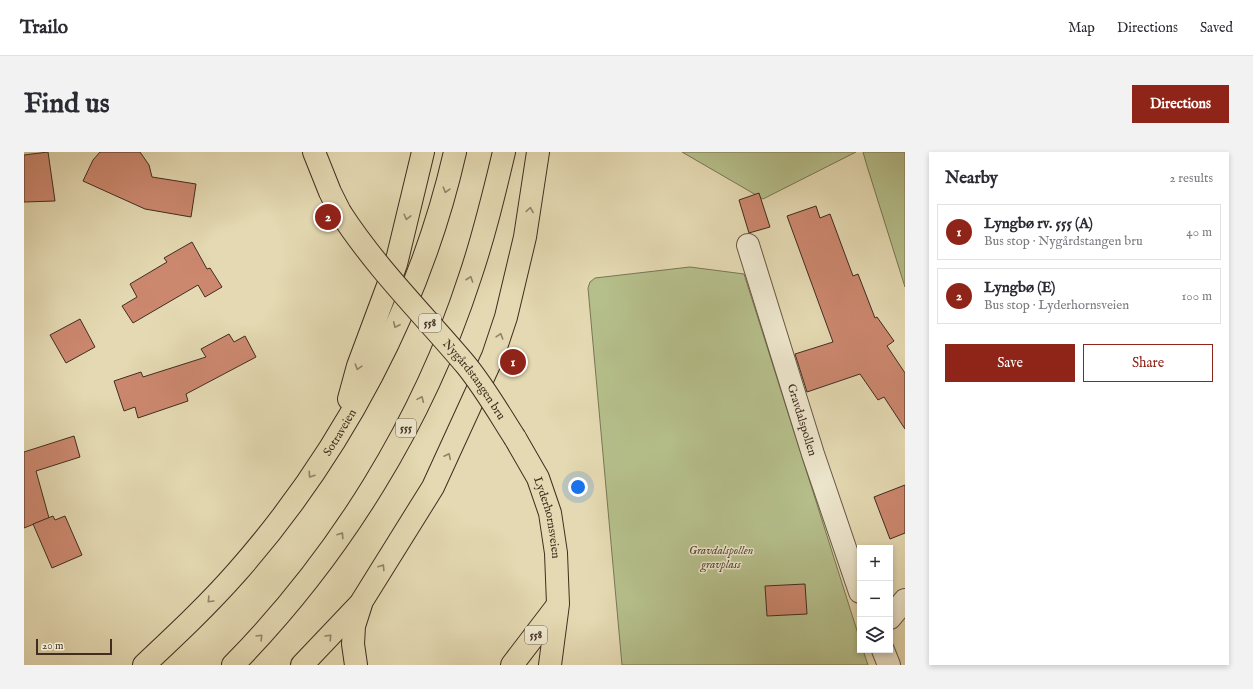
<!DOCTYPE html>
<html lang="en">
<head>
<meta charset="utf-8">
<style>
	:root { --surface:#fff; --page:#f2f2f3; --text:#2b2b33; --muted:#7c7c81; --line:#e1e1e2; --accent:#8f2418 }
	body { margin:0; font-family:"IM FELL English",serif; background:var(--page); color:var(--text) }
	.controls { position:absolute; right:12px; bottom:12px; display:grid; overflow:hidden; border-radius:0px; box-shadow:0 2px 6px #0003 }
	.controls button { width:36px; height:36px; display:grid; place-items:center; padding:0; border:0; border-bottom:1px solid var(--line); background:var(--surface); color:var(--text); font:20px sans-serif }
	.scale { position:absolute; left:12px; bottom:10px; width:76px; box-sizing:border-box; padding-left:4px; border:2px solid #402d20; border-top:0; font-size:11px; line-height:14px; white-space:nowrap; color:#402d20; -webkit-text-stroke:3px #ede6cd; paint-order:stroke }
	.you { position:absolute; left:554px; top:335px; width:14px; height:14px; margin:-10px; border:3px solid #fff; border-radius:50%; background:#1a73e8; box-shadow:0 0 0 6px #1a73e833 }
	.badge { display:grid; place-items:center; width:26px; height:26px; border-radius:50%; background:var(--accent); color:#fff; font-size:13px; font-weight:700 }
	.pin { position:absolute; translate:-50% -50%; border:2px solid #fff; box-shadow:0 1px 4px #0006 }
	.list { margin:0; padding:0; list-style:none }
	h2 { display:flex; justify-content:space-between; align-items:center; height:52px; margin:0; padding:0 16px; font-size:17px }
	h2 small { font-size:13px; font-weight:400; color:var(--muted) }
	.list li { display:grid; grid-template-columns:26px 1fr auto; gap:12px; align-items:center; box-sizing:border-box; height:56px; margin:0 8px 8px; padding:0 8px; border:1px solid var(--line); border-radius:0px }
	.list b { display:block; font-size:15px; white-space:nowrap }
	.list p { margin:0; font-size:13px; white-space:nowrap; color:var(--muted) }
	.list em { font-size:13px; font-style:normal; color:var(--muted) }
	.actions { display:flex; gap:8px; padding:12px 16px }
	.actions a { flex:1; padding:9px 0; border:1px solid var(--accent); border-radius:0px; text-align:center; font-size:14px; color:var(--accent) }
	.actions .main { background:var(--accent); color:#fff }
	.icon { flex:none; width:22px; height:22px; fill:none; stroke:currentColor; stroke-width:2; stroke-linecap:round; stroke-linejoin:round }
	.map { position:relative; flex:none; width:881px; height:513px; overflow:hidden; border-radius:0px }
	header { display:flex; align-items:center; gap:24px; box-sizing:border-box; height:56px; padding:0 20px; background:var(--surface); border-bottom:1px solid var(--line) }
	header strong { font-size:19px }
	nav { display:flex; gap:22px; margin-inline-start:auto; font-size:14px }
	.intro { display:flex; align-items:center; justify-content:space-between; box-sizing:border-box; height:96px; padding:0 24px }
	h1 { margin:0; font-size:28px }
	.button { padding:10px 18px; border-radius:0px; background:var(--accent); color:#fff; font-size:14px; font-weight:700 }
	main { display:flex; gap:24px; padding:0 24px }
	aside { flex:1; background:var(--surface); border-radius:0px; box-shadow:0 2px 6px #0003 }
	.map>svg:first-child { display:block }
	.green { fill:#b5bf8b; stroke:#7a7656 }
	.building { fill:#cc886f; stroke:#402d20 }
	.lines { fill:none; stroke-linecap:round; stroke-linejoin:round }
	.minor-casing { stroke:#695844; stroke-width:24 }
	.primary-casing { stroke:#402d20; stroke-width:24 }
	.motorway-casing { stroke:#402d20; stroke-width:24 }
	.minor { stroke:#ede6cd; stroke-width:22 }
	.primary { stroke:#e4d9b2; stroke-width:22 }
	.motorway { stroke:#e4d9b2; stroke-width:22 }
	.primary-bridge-casing { stroke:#402d20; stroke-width:24; stroke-linecap:butt }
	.primary-bridge { stroke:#e4d9b2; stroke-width:22 }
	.oneway { stroke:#928369 }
	.labels { text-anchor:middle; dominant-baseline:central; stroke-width:3; stroke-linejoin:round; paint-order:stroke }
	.shield { fill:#ede6cd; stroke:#746454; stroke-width:1 }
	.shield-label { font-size:11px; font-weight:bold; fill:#402d20 }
	.street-label { font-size:12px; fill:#402d20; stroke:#ede6cd }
	.park-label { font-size:12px; font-style:italic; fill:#574a35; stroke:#ede6cd }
</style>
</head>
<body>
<header>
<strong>Trailo</strong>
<nav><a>Map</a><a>Directions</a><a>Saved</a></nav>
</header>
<div class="intro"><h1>Find us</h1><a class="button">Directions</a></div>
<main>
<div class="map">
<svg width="881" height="513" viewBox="0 0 881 513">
	<rect width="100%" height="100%" fill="#e4d9b2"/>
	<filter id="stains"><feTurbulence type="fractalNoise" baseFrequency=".005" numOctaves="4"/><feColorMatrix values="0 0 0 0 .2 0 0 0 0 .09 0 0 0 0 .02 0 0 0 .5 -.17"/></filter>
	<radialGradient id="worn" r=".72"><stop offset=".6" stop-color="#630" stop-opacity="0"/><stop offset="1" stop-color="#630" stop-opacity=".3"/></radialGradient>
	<g class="green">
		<polygon points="658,0 832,0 739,47"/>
		<polygon points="839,0 881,0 881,135 843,14"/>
		<polygon points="666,115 720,122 836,488 836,498 839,498 844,513 598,513 564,136 566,130 571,126"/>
	</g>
	<g class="building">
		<polygon points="24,0 31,49 0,50 0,3"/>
		<polygon points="76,0 116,0 125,13 128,25 172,32 167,65 121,57 59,29 69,8"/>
		<polygon points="735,41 746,75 725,81 715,48"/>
		<polygon points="792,54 796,66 806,62 829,124 834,122 851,166 853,165 870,189 863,194 881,221 881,277 860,245 854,248 836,222 783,240 771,202 809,190 763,64"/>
		<polygon points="168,90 183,117 186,116 198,135 181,145 174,133 109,171 98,154 113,145 106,132 143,110 140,106"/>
		<polygon points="56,167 71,195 42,211 26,183"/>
		<polygon points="205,182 210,190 221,184 232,205 162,242 164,249 114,266 111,255 100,259 90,229 117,220 119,225 182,205 177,197"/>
		<polygon points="50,284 56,305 12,319 25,366 0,376 0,300"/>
		<polygon points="881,333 881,381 866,387 850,345"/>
		<polygon points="29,364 31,368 41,364 58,403 28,416 9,372"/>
		<polygon points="781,432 783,462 743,464 741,434"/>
	</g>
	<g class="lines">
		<defs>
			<g id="minor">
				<path id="s1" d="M724 93 789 302 836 440"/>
				<polyline points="866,466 881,448"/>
				<polyline points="859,498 865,513"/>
			</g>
			<g id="primary">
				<polyline points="290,0 306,40 316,60"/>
				<path id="s2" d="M491 286 514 326 526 361 532 401 534 452 526 513"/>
				<polyline points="488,513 533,454"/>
			</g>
			<g id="motorway">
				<polyline points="325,247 334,214 372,112 399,0"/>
				<path id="s3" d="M120 513C152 483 184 453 213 420 317 302 396 154 431 0"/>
				<path d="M209 513C316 404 399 270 446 125 460 84 470 42 480 0"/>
				<polyline points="278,513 335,453"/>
				<polyline points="332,513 329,492 330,474 338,449 409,335 469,204 482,165 501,85 514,0"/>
			</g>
		</defs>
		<use href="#minor" class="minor-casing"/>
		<use href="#primary" class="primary-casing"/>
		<use href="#motorway" class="motorway-casing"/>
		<use href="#minor" class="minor"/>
		<use href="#primary" class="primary"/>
		<use href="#motorway" class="motorway"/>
		<defs>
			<g id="primary-bridge">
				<path id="s4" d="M316 60C352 116 399 162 442 213 460 235 475 261 491 286"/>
			</g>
		</defs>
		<use href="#primary-bridge" class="primary-bridge-casing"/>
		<use href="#primary-bridge" class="primary-bridge"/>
	</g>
	<defs><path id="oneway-chevron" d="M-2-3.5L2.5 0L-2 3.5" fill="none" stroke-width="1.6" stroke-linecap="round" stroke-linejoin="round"/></defs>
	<g class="oneway">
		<use href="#oneway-chevron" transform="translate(422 38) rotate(107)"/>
		<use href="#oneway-chevron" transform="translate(506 58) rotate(-81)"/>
		<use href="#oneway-chevron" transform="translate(383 65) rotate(104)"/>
		<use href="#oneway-chevron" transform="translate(446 127) rotate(-71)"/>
		<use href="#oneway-chevron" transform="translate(372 173) rotate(115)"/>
		<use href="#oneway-chevron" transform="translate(476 184) rotate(-73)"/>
		<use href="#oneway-chevron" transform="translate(334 215) rotate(107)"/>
		<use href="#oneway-chevron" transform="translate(397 247) rotate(-66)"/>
		<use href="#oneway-chevron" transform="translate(424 304) rotate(-64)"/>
		<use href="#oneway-chevron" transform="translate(287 323) rotate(124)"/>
		<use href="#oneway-chevron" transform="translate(317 383) rotate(-57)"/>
		<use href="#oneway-chevron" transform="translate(358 415) rotate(-57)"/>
		<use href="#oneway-chevron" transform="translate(186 448) rotate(134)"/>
		<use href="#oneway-chevron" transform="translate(236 485) rotate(-46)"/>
		<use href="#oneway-chevron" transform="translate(305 485) rotate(-47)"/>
	</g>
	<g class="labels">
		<g class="shield">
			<rect x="395" y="162" width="22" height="18" rx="3"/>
			<rect x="372" y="267" width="20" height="18" rx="3"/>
			<rect x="501" y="474" width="22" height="18" rx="3"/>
		</g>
		<g class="shield-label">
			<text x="406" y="171">558</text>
			<text x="382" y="276">555</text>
			<text x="512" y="483">558</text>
		</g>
		<g class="street-label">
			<text stroke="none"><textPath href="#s4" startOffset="215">Nygårdstangen bru</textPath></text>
			<text stroke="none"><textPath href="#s1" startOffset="183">Gravdalspollen</textPath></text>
			<text stroke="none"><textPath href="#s3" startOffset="305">Sotraveien</textPath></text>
			<text stroke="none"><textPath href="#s2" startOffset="87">Lyderhornsveien</textPath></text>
		</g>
		<g class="park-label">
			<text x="697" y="398">Gravdalspollen<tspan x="697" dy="14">gravplass</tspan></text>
		</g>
	</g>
	<rect width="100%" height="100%" filter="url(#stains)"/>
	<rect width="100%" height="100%" fill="url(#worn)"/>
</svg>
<div class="controls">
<button>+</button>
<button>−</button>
<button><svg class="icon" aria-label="layers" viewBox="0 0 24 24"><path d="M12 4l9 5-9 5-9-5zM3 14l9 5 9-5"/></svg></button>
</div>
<div class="scale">20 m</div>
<div class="you"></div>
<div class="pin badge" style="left:489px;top:210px">1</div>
<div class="pin badge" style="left:304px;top:65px">2</div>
</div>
<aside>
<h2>Nearby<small>2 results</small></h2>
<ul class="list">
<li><span class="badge">1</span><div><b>Lyngbø rv. 555 (A)</b><p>Bus stop · Nygårdstangen bru</p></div><em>40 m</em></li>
<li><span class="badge">2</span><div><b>Lyngbø (E)</b><p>Bus stop · Lyderhornsveien</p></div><em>100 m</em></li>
</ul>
<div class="actions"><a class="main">Save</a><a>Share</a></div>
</aside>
</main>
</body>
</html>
